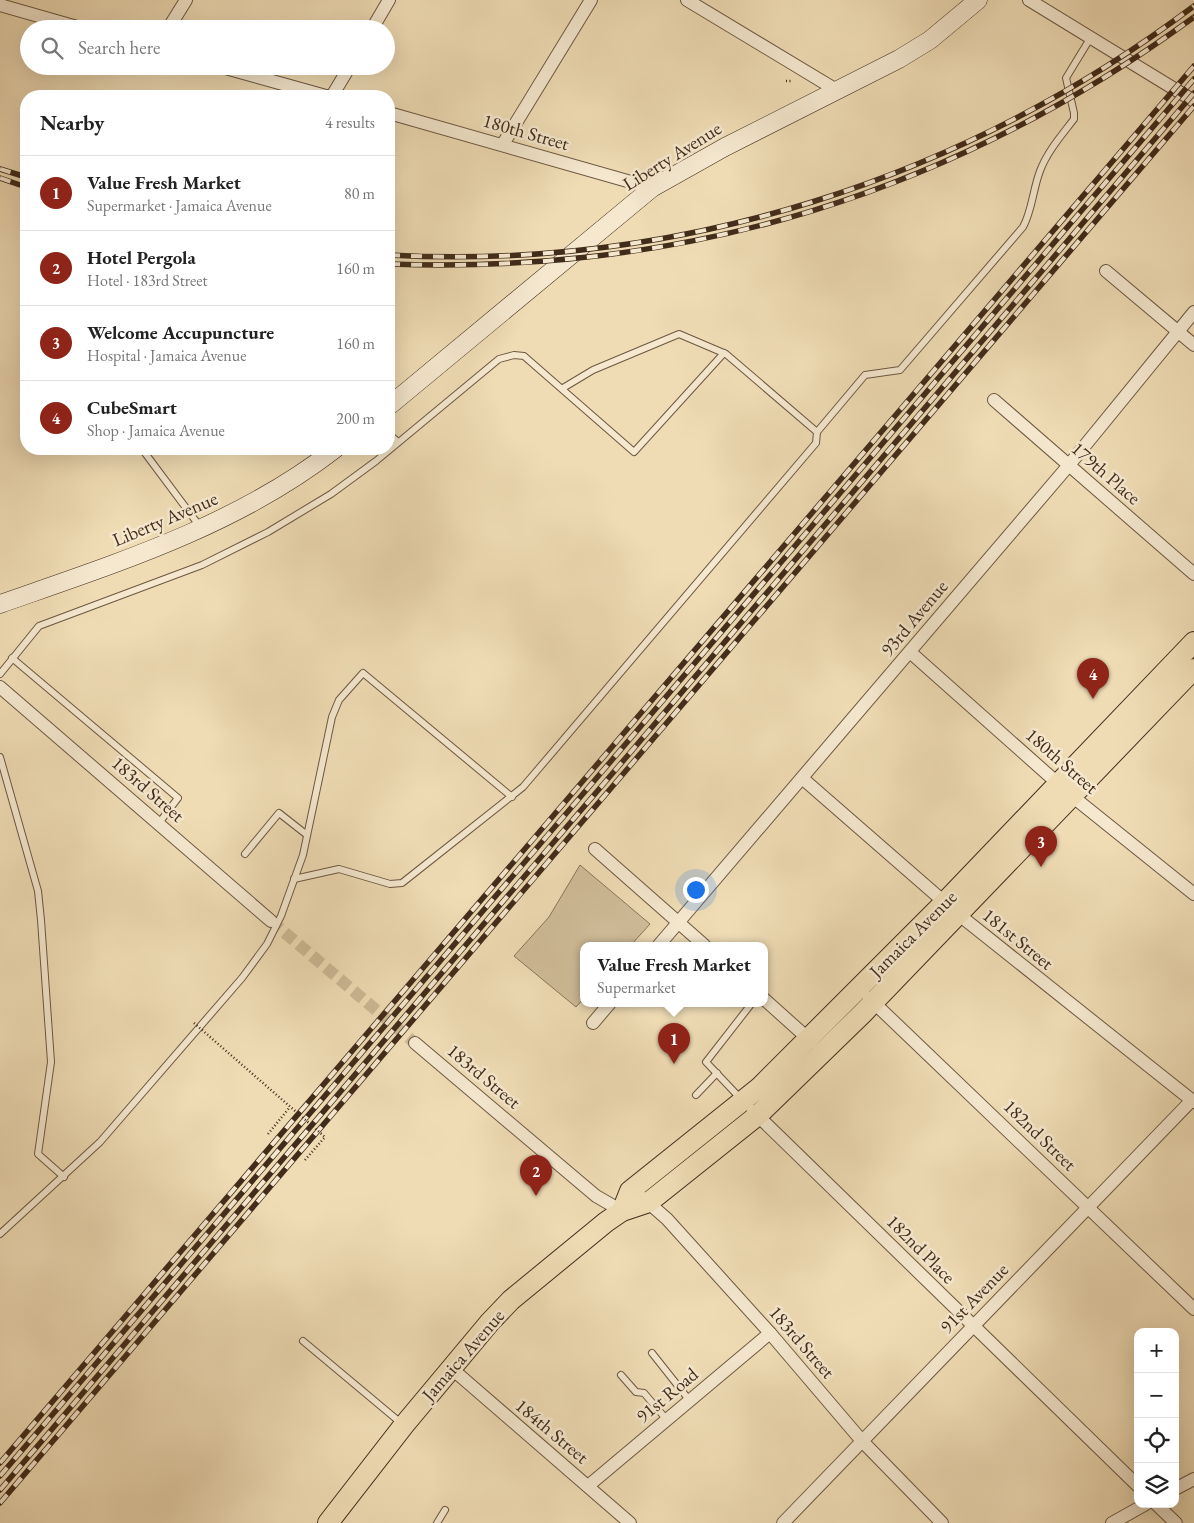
<!DOCTYPE html>
<html lang="en">
<head>
<meta charset="utf-8">
<style>
	:root { --surface:#fff; --page:#f6f6f6; --text:#222; --muted:#767676; --line:#e0e0e0; --accent:#8f2418 }
	body { margin:0; font-family:"EB Garamond",serif; background:var(--page); color:var(--text) }
	.controls { position:absolute; right:15px; bottom:15px; display:grid; overflow:hidden; border-radius:10px; box-shadow:0 5px 20px #0002 }
	.controls button { width:45px; height:45px; display:grid; place-items:center; padding:0; border:0; border-bottom:1px solid var(--line); background:var(--surface); color:var(--text); font:25px sans-serif }
	.you { position:absolute; left:695px; top:889px; width:18px; height:18px; margin:-12px; border:4px solid #fff; border-radius:50%; background:#1a73e8; box-shadow:0 0 0 8px #1a73e833 }
	.badge { display:grid; place-items:center; width:32px; height:32px; border-radius:50%; background:var(--accent); color:#fff; font-size:16px; font-weight:700 }
	.pin { position:absolute; translate:-50% -41px; filter:drop-shadow(0 1px 2px #0008) }
	.pin::after { content:''; position:absolute; top:26px; width:18px; height:15px; background:inherit; clip-path:polygon(0 0,100% 0,50% 100%) }
	.popup { position:absolute; left:580px; top:942px; width:188px; height:65px; box-sizing:border-box; display:grid; place-content:center; border-radius:10px; background:var(--surface); filter:drop-shadow(0 1px 4px #0005); font-size:16px; white-space:nowrap; color:var(--muted) }
	.popup b { font-size:19px; color:var(--text) }
	.popup::after { content:''; position:absolute; left:50%; top:100%; margin-left:-10px; border:10px solid transparent; border-top-color:var(--surface) }
	.list { margin:0; padding:0; list-style:none }
	h2 { display:flex; justify-content:space-between; align-items:center; height:65px; margin:0; padding:0 20px; font-size:21px }
	h2 small { font-size:16px; font-weight:400; color:var(--muted) }
	.list li { display:grid; grid-template-columns:32px 1fr auto; gap:15px; align-items:center; box-sizing:border-box; height:75px; padding:0 20px; border-top:1px solid var(--line) }
	.list b { display:block; font-size:19px; white-space:nowrap }
	.list p { margin:0; font-size:16px; white-space:nowrap; color:var(--muted) }
	.list em { font-size:16px; font-style:normal; color:var(--muted) }
	.icon { flex:none; width:28px; height:28px; fill:none; stroke:currentColor; stroke-width:2; stroke-linecap:round; stroke-linejoin:round }
	.map { position:relative; flex:none; width:1194px; height:1523px; overflow:hidden }
	.search { position:absolute; background:var(--surface); box-shadow:0 5px 20px #0002; left:20px; top:20px; width:375px; height:55px; display:flex; align-items:center; gap:12px; box-sizing:border-box; padding:0 18px; border-radius:28px; color:var(--muted); font-size:19px }
	.panel { position:absolute; background:var(--surface); box-shadow:0 5px 20px #0002; left:20px; top:90px; width:375px; height:365px; border-radius:20px }
	.map>svg:first-child { display:block }
	.green { fill:#d1be9b; stroke:#89745a }
	.lines { fill:none; stroke-linecap:round; stroke-linejoin:round }
	.street-tunnel { stroke:#ccb996; stroke-width:12; stroke-dasharray:12 6; stroke-linecap:butt }
	.lane-casing { stroke:#6c5741; stroke-width:8 }
	.street-casing { stroke:#6c5741; stroke-width:14 }
	.secondary-casing { stroke:#412b1a; stroke-width:19 }
	.primary-casing { stroke:#412b1a; stroke-width:22 }
	.path { stroke:#412b1a; stroke-width:2.5; stroke-dasharray:1 2.5; stroke-linecap:butt }
	.lane { stroke:#f5e8cf; stroke-width:6 }
	.street { stroke:#f5e8cf; stroke-width:12 }
	.secondary { stroke:#f5e8cf; stroke-width:18 }
	.primary { stroke:#efdcb5; stroke-width:20 }
	.rail-casing { stroke:#412b1a; stroke-width:5.5 }
	.rail { stroke:#f5e8cf; stroke-width:4; stroke-dasharray:11; stroke-linecap:butt }
	.path-bridge { stroke:#412b1a; stroke-width:2.5; stroke-dasharray:1 2.5; stroke-linecap:butt }
	.labels { text-anchor:middle; dominant-baseline:central; stroke-width:5; stroke-linejoin:round; paint-order:stroke }
	.street-label { font-size:19px; fill:#412b1a; stroke:#f5e8cf }
</style>
</head>
<body>
<div class="map">
<svg width="1194" height="1523" viewBox="0 0 1194 1523">
	<rect width="100%" height="100%" fill="#efdcb5"/>
	<filter id="stains"><feTurbulence type="fractalNoise" baseFrequency=".004" numOctaves="4"/><feColorMatrix values="0 0 0 0 .2 0 0 0 0 .09 0 0 0 0 .02 0 0 0 .5 -.17"/></filter>
	<radialGradient id="worn" r=".72"><stop offset=".6" stop-color="#630" stop-opacity="0"/><stop offset="1" stop-color="#630" stop-opacity=".3"/></radialGradient>
	<polygon class="green" points="580,865 650,924 631,945 584,945 584,998 576,1007 514,956 549,917"/>
	<g class="lines">
		<polyline class="street-tunnel" points="271,921 415,1043"/>
		<defs>
			<g id="lane">
				<polyline points="563,388 593,370 679,334 726,354 817,432"/>
				<polyline points="389,434 398,442"/>
				<polyline points="142,449 201,528"/>
				<polyline points="12,658 178,798 159,823"/>
				<polyline points="0,674 39,626 202,565 268,532 331,494 376,461 499,359 514,355 524,356 634,452 724,353"/>
				<polyline points="0,757 38,891 41,920 51,1062 38,1154 64,1177"/>
				<polyline points="245,854 279,813 307,835"/>
				<path d="M294 879 339 869 390 884 402 883 523 787 816 443 817 432 865 375 900 370 1023 227C1032 211 1033 189 1040 171 1047 152 1061 136 1074 119V113L1066 78 1091 37"/>
				<polyline points="696,1095 717,1073"/>
				<polyline points="741,1099 706,1062 752,1003"/>
				<polyline points="0,1234 100,1142 242,978 267,944 281,916 303,855 332,717 339,700 363,673 512,797"/>
				<polyline points="303,1341 401,1423"/>
				<polyline points="652,1353 690,1401"/>
				<polyline points="621,1375 636,1392 644,1393 667,1420"/>
				<polyline points="437,1523 445,1510"/>
			</g>
			<g id="street">
				<polyline points="687,0 838,91"/>
				<polyline points="1029,0 1194,101"/>
				<polyline points="0,5 84,29"/>
				<polyline points="168,29 186,0"/>
				<polyline points="372,29 389,0"/>
				<polyline points="218,66 326,96"/>
				<polyline points="332,96 350,66"/>
				<polyline points="389,113 652,188"/>
				<polyline points="503,144 591,0"/>
				<polyline points="1106,271 1194,345"/>
				<polyline points="994,400 1194,574"/>
				<polyline points="910,652 1072,796 1194,894"/>
				<polyline points="0,687 271,921"/>
				<polyline points="802,778 958,914 1194,1102"/>
				<polyline points="595,849 704,945"/>
				<polyline points="659,945 1069,465 1194,312"/>
				<polyline points="869,998 1194,1309"/>
				<polyline points="764,999 812,1042"/>
				<polyline points="593,1023 610,1003"/>
				<polyline points="415,1043 596,1196 622,1211"/>
				<polyline points="753,1111 1138,1486"/>
				<polyline points="643,1198 667,1219 770,1333 862,1441 942,1523"/>
				<polyline points="451,1368 630,1523"/>
				<polyline points="588,1486 770,1333"/>
				<polyline points="1175,1489 1194,1479"/>
				<polyline points="1156,1504 1176,1523"/>
				<polyline points="783,1523 1192,1100"/>
				<polyline points="1112,1523 1146,1504"/>
			</g>
			<g id="secondary">
				<polyline points="389,406 652,188 725,147 899,59 930,40 978,0"/>
				<path d="M0 604C117 563 236 526 335 449"/>
			</g>
			<g id="primary">
				<polyline points="622,1211 630,1191 760,1087 944,903 1194,642"/>
				<polyline points="328,1523 404,1425 490,1322 511,1300 606,1222 622,1211 649,1202 758,1115 863,1013 1194,669"/>
			</g>
		</defs>
		<use href="#lane" class="lane-casing"/>
		<use href="#street" class="street-casing"/>
		<use href="#secondary" class="secondary-casing"/>
		<use href="#primary" class="primary-casing"/>
		<g class="path">
			<polyline points="786,81 792,81"/>
			<polyline points="268,1134 290,1107"/>
			<polyline points="305,1160 325,1137"/>
		</g>
		<use href="#lane" class="lane"/>
		<use href="#street" class="street"/>
		<use href="#secondary" class="secondary"/>
		<use href="#primary" class="primary"/>
		<defs>
			<g id="rail">
				<polyline points="0,169 26,177"/>
				<polyline points="0,178 26,187"/>
				<path d="M389 255C678 271 962 180 1194 6"/>
				<path d="M389 264C687 275 953 193 1194 17"/>
				<polyline points="0,1463 1194,66"/>
				<polyline points="0,1476 1194,79"/>
				<polyline points="0,1490 1194,93"/>
				<polyline points="0,1503 1194,106"/>
			</g>
		</defs>
		<use href="#rail" class="rail-casing"/>
		<use href="#rail" class="rail"/>
		<polyline class="path-bridge" points="194,1023 325,1137"/>
	</g>
	<g class="labels">
		<g class="street-label">
			<text transform="translate(526 132) rotate(16)">180th Street</text>
			<text transform="translate(672 156) rotate(-32)">Liberty Avenue</text>
			<text transform="translate(1106 473) rotate(41)">179th Place</text>
			<text transform="translate(165 519) rotate(-23)">Liberty Avenue</text>
			<text transform="translate(914 618) rotate(-50)">93rd Avenue</text>
			<text transform="translate(1062 761) rotate(41)">180th Street</text>
			<text transform="translate(148 789) rotate(41)">183rd Street</text>
			<text transform="translate(913 934) rotate(-45)">Jamaica Avenue</text>
			<text transform="translate(1018 939) rotate(39)">181st Street</text>
			<text transform="translate(484 1076) rotate(40)">183rd Street</text>
			<text transform="translate(1040 1135) rotate(44)">182nd Street</text>
			<text transform="translate(921 1249) rotate(45)">182nd Place</text>
			<text transform="translate(974 1298) rotate(-46)">91st Avenue</text>
			<text transform="translate(802 1342) rotate(49)">183rd Street</text>
			<text transform="translate(463 1355) rotate(-49)">Jamaica Avenue</text>
			<text transform="translate(667 1395) rotate(-40)">91st Road</text>
			<text transform="translate(552 1431) rotate(40)">184th Street</text>
		</g>
	</g>
	<rect width="100%" height="100%" filter="url(#stains)"/>
	<rect width="100%" height="100%" fill="url(#worn)"/>
</svg>
<div class="controls">
<button>+</button>
<button>−</button>
<button><svg class="icon" aria-label="locate" viewBox="0 0 24 24"><circle cx="12" cy="12" r="6"/><path d="M12 2v4M12 18v4M2 12h4M18 12h4"/></svg></button>
<button><svg class="icon" aria-label="layers" viewBox="0 0 24 24"><path d="M12 4l9 5-9 5-9-5zM3 14l9 5 9-5"/></svg></button>
</div>
<div class="you"></div>
<div class="pin badge" style="left:674px;top:1064px">1</div>
<div class="popup"><b>Value Fresh Market</b>Supermarket</div>
<div class="pin badge" style="left:536px;top:1196px">2</div>
<div class="pin badge" style="left:1041px;top:867px">3</div>
<div class="pin badge" style="left:1093px;top:699px">4</div>
<div class="search"><svg class="icon" aria-label="search" viewBox="0 0 24 24"><circle cx="10" cy="10" r="6"/><path d="M15 15l6 6"/></svg>Search here</div>
<section class="panel">
<h2>Nearby<small>4 results</small></h2>
<ul class="list">
<li><span class="badge">1</span><div><b>Value Fresh Market</b><p>Supermarket · Jamaica Avenue</p></div><em>80 m</em></li>
<li><span class="badge">2</span><div><b>Hotel Pergola</b><p>Hotel · 183rd Street</p></div><em>160 m</em></li>
<li><span class="badge">3</span><div><b>Welcome Accupuncture</b><p>Hospital · Jamaica Avenue</p></div><em>160 m</em></li>
<li><span class="badge">4</span><div><b>CubeSmart</b><p>Shop · Jamaica Avenue</p></div><em>200 m</em></li>
</ul>
</section>
</div>
</body>
</html>
